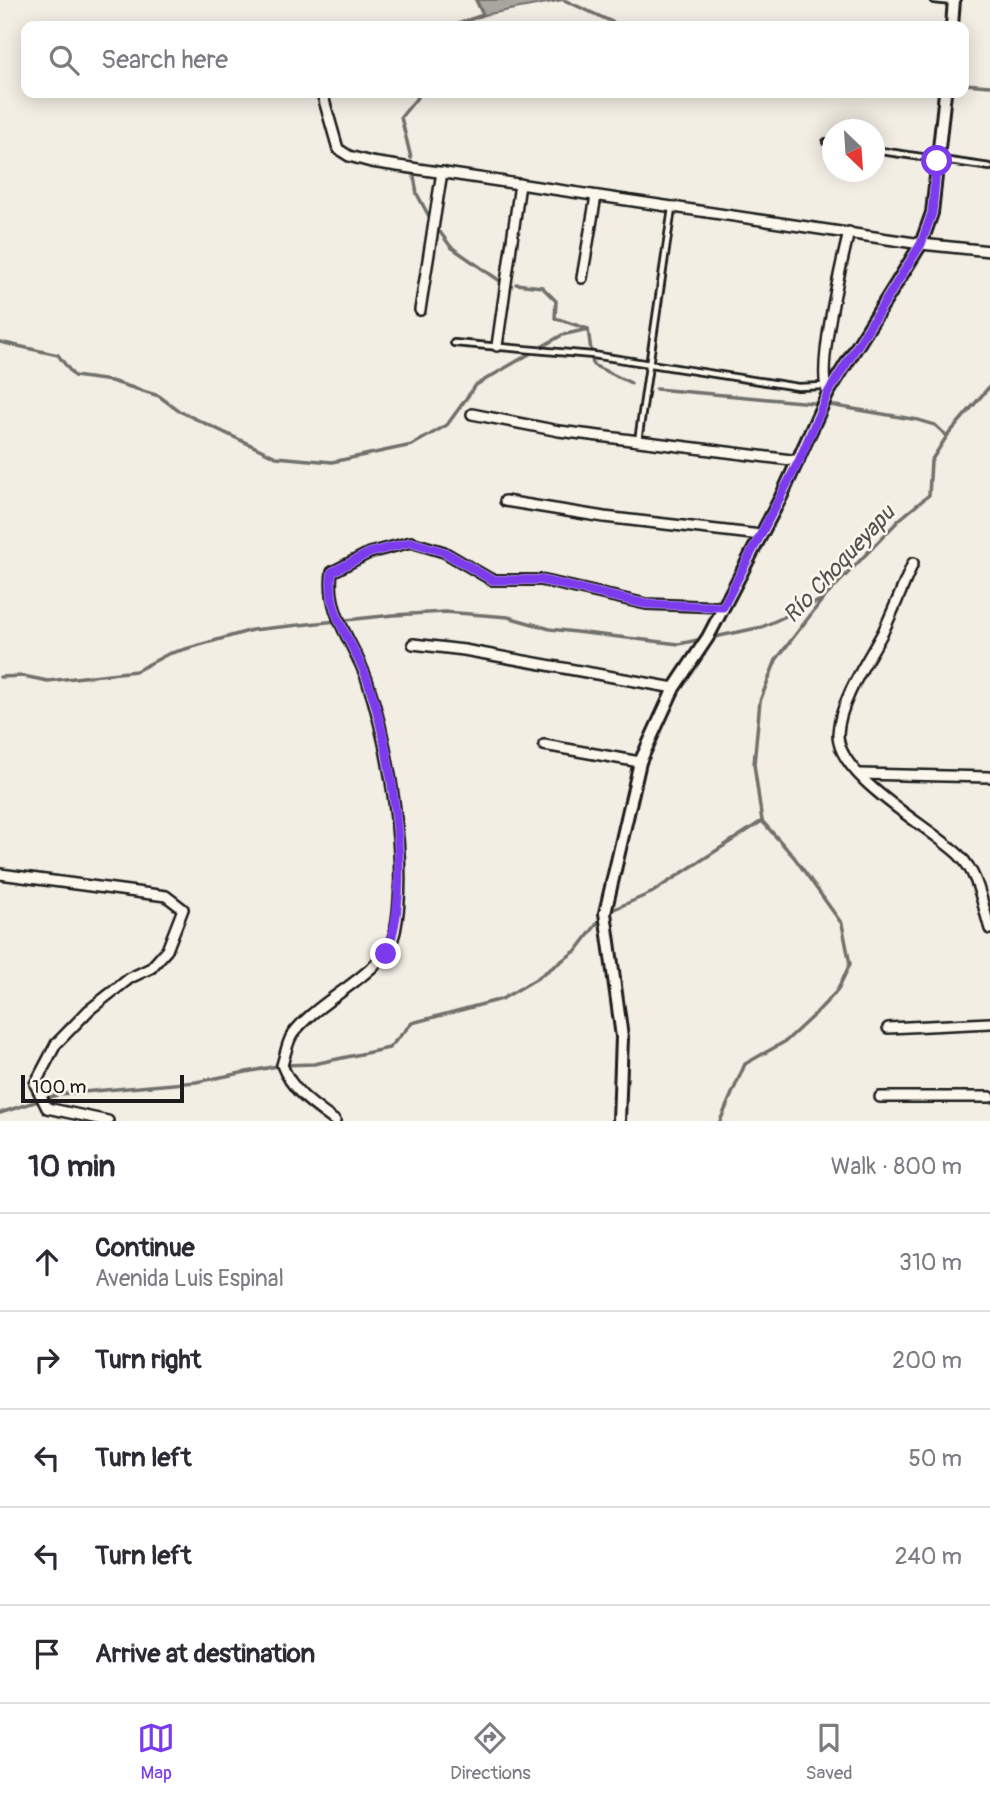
<!DOCTYPE html>
<html lang="en">
<head>
<meta charset="utf-8">
<style>
	:root { --surface:#fff; --page:#f2f2f3; --text:#2b2b33; --muted:#7c7c81; --line:#e1e1e2; --accent:#7c3aed }
	body { margin:0; font-family:Pangolin,sans-serif; background:var(--page); color:var(--text) }
	.compass { position:absolute; left:822px; top:119px; width:63px; height:63px; border-radius:50%; background:var(--surface); box-shadow:0 4px 18px #0003; rotate:155deg }
	.scale { position:absolute; left:21px; bottom:18px; width:163px; box-sizing:border-box; padding-left:7px; border:4px solid #1c1c1c; border-top:0; font-size:19px; line-height:24px; white-space:nowrap; color:#1c1c1c; -webkit-text-stroke:5px #fbf7ec; paint-order:stroke }
	.stop { position:absolute; width:21px; height:21px; margin:-16px; border:5px solid #7c3aed; border-radius:50%; background:#fff }
	.stop.end { background:#7c3aed; border-color:#fff; box-shadow:0 2px 7px #0008 }
	.list { margin:0; padding:0; list-style:none }
	h2 { display:flex; justify-content:space-between; align-items:center; height:91px; margin:0; padding:0 28px; font-size:30px }
	h2 small { font-size:23px; font-weight:400; color:var(--muted) }
	.list li { display:grid; grid-template-columns:46px 1fr auto; gap:21px; align-items:center; box-sizing:border-box; height:98px; padding:0 28px; border-top:2px solid var(--line) }
	.list b { display:block; font-size:26px; white-space:nowrap }
	.list p { margin:0; font-size:23px; white-space:nowrap; color:var(--muted) }
	.list em { font-size:23px; font-style:normal; color:var(--muted) }
	.icon { flex:none; width:38px; height:38px; fill:none; stroke:currentColor; stroke-width:2; stroke-linecap:round; stroke-linejoin:round }
	.map { position:relative; flex:none; width:990px; height:1121px; overflow:hidden }
	.search { position:absolute; background:var(--surface); box-shadow:0 4px 18px #0003; left:21px; right:21px; top:21px; height:77px; display:flex; align-items:center; gap:18px; box-sizing:border-box; padding:0 24px; border-radius:14px; color:var(--muted); font-size:26px }
	.sheet { height:581px; background:var(--surface) }
	nav { display:flex; justify-content:space-around; align-items:center; box-sizing:border-box; height:98px; border-top:2px solid var(--line); background:var(--surface); font-size:19px; color:var(--muted) }
	nav a { display:grid; justify-items:center; gap:4px }
	nav .on { color:var(--accent) }
	.map>svg:first-child { display:block }
	.water { fill:#a9a6a0; stroke:#716f6b; stroke-width:2 }
	.lines { fill:none; stroke-linecap:round; stroke-linejoin:round }
	.stream { stroke:#716f6b; stroke-width:3.5 }
	.service-casing { stroke:#1c1c1c; stroke-width:10 }
	.minor-casing { stroke:#1c1c1c; stroke-width:14 }
	.tertiary-casing { stroke:#1c1c1c; stroke-width:16 }
	.service { stroke:#fbf7ec; stroke-width:4.5 }
	.minor { stroke:#fbf7ec; stroke-width:9 }
	.tertiary { stroke:#fbf7ec; stroke-width:10 }
	.route { stroke:#7c3aed; stroke-width:9 }
	.labels { text-anchor:middle; dominant-baseline:central; stroke-width:5; stroke-linejoin:round; paint-order:stroke }
	.water-label { font-size:23px; font-style:italic; fill:#545351; stroke:#fbf7ec }
</style>
</head>
<body>
<div class="map">
<svg width="990" height="1121" viewBox="0 0 990 1121">
	<rect width="100%" height="100%" fill="#f2eee4"/>
	<filter id="ink" filterUnits="userSpaceOnUse"><feTurbulence type="fractalNoise" baseFrequency=".0143" numOctaves="2"/><feDisplacementMap in="SourceGraphic" scale="14" xChannelSelector="R" yChannelSelector="G"/><feConvolveMatrix kernelMatrix="1 2 1 2 8 2 1 2 1" color-interpolation-filters="sRGB"/></filter>
	<g filter="url(#ink)">
		<polygon class="water" points="476,0 563,0 483,15"/>
		<g class="lines">
			<g class="stream">
				<polyline points="564,0 621,26"/>
				<polyline points="451,26 483,15 476,0"/>
				<polyline points="964,84 990,86"/>
				<polyline points="411,158 401,117 421,93"/>
				<polyline points="414,176 417,194 431,220"/>
				<polyline points="440,232 451,247 503,283"/>
				<polyline points="516,284 542,287 556,301 555,318 588,329 593,365 631,383"/>
				<polyline points="0,342 58,355 74,376 111,381 159,396 179,411 276,457 332,462 412,445 447,425 476,385 562,335 588,329"/>
				<polyline points="656,389 824,404 918,420 935,425 947,436"/>
				<polyline points="710,638 762,627 821,600"/>
				<polyline points="0,677 23,676 48,681 136,671 168,654 252,630 393,615 445,612 508,617 550,629 679,644 702,639"/>
				<polyline points="0,1113 60,1094 196,1082 282,1065 314,1064 389,1048 412,1023 502,999 536,979 577,950 605,913 651,893 762,821"/>
				<polyline points="720,1121 745,1064 786,1041 816,1013 837,991 850,964 842,924 794,857 762,821 754,764 760,701 776,660 822,600 900,519 929,495 931,461 947,436 990,386"/>
			</g>
			<defs>
				<g id="service">
					<polyline points="934,0 953,2"/>
					<polyline points="826,142 832,143"/>
					<polyline points="874,150 990,167"/>
					<polyline points="454,343 593,355 798,387 824,386"/>
					<polyline points="638,441 672,208"/>
				</g>
				<g id="minor">
					<polyline points="322,93 338,149 349,156 371,162 921,244 990,251"/>
					<polyline points="582,278 596,196"/>
					<polyline points="420,310 442,172"/>
					<polyline points="497,346 520,184"/>
					<path d="M828 393C815 372 842 261 849 232"/>
					<polyline points="472,414 559,431 799,461"/>
					<polyline points="505,501 604,517 761,535"/>
					<path d="M913 563C903 586 894 609 883 632 868 660 839 702 838 734 837 778 931 827 960 856 979 875 982 904 990 929"/>
					<polyline points="413,644 464,650 674,688"/>
					<polyline points="544,745 640,762"/>
					<polyline points="860,774 989,777"/>
					<polyline points="0,874 166,896 183,909 167,950 151,968 130,978 89,1010 56,1044 35,1084 47,1108 108,1121"/>
					<polyline points="888,1028 990,1023"/>
					<polyline points="880,1097 990,1097"/>
					<path d="M335 1121C313 1105 292 1091 282 1065 285 1056 287 1043 292 1035 317 999 387 973 395 932 409 864 389 746 367 680 354 642 326 615 332 572L369 553 411 542 444 552 492 580H541L646 604 723 607"/>
				</g>
				<g id="tertiary">
					<polyline points="952,26 954,0"/>
					<polyline points="619,1121 622,1037 605,913 640,762 674,688 708,637 782,495 828,393 921,244 932,213 945,93"/>
				</g>
			</defs>
			<use href="#service" class="service-casing"/>
			<use href="#minor" class="minor-casing"/>
			<use href="#tertiary" class="tertiary-casing"/>
			<use href="#service" class="service"/>
			<use href="#minor" class="minor"/>
			<use href="#tertiary" class="tertiary"/>
		</g>
	</g>
	<g class="lines" filter="url(#ink)">
		<path class="route" d="M386 954C414 887 391 744 366 676 352 640 326 614 332 572L369 553 411 542 444 552 492 580H541L646 604 723 607 799 461 828 393 921 244 932 213 937 161"/>
	</g>
	<g class="labels">
		<g class="water-label">
			<text transform="translate(839 564) rotate(-47)">Río Choqueyapu</text>
		</g>
	</g>
</svg>
<svg class="compass" viewBox="-18 -18 36 36"><path d="M0-13l5 13h-10z" fill="#e53935"/><path d="M0 13l5-13h-10z" fill="#7c7c81"/></svg>
<div class="scale">100 m</div>
<div class="stop" style="left:937px;top:161px"></div>
<div class="stop end" style="left:386px;top:954px"></div>
<div class="search"><svg class="icon" aria-label="search" viewBox="0 0 24 24"><circle cx="10" cy="10" r="6"/><path d="M15 15l6 6"/></svg>Search here</div>
</div>
<section class="sheet">
<h2>10 min<small>Walk · 800 m</small></h2>
<ul class="list">
<li><svg class="icon" aria-label="ahead" viewBox="0 0 24 24"><path d="M12 20V5M6 11l6-6 6 6"/></svg><div><b>Continue</b><p>Avenida Luis Espinal</p></div><em>310 m</em></li>
<li><svg class="icon" aria-label="right" viewBox="0 0 24 24"><path d="M7 20v-9h11M14 6l5 5-5 5"/></svg><div><b>Turn right</b></div><em>200 m</em></li>
<li><svg class="icon" aria-label="left" viewBox="0 0 24 24"><path d="M17 20v-9H6M10 6l-5 5 5 5"/></svg><div><b>Turn left</b></div><em>50 m</em></li>
<li><svg class="icon" aria-label="left" viewBox="0 0 24 24"><path d="M17 20v-9H6M10 6l-5 5 5 5"/></svg><div><b>Turn left</b></div><em>240 m</em></li>
<li><svg class="icon" aria-label="arrive" viewBox="0 0 24 24"><path d="M6 21V4h12l-3 4 3 4H6"/></svg><div><b>Arrive at destination</b></div></li>
</ul>
</section>
<nav>
<a class="on"><svg class="icon" aria-label="map" viewBox="0 0 24 24"><path d="M3 6l6-2 6 2 6-2v14l-6 2-6-2-6 2zM9 4v14M15 6v14"/></svg>Map</a>
<a><svg class="icon" aria-label="directions" viewBox="0 0 24 24"><path d="M12 3l9 9-9 9-9-9zM9 14v-3h6M13 9l2 2-2 2"/></svg>Directions</a>
<a><svg class="icon" aria-label="saved" viewBox="0 0 24 24"><path d="M7 4h10v16l-5-4-5 4z"/></svg>Saved</a>
</nav>
</body>
</html>
